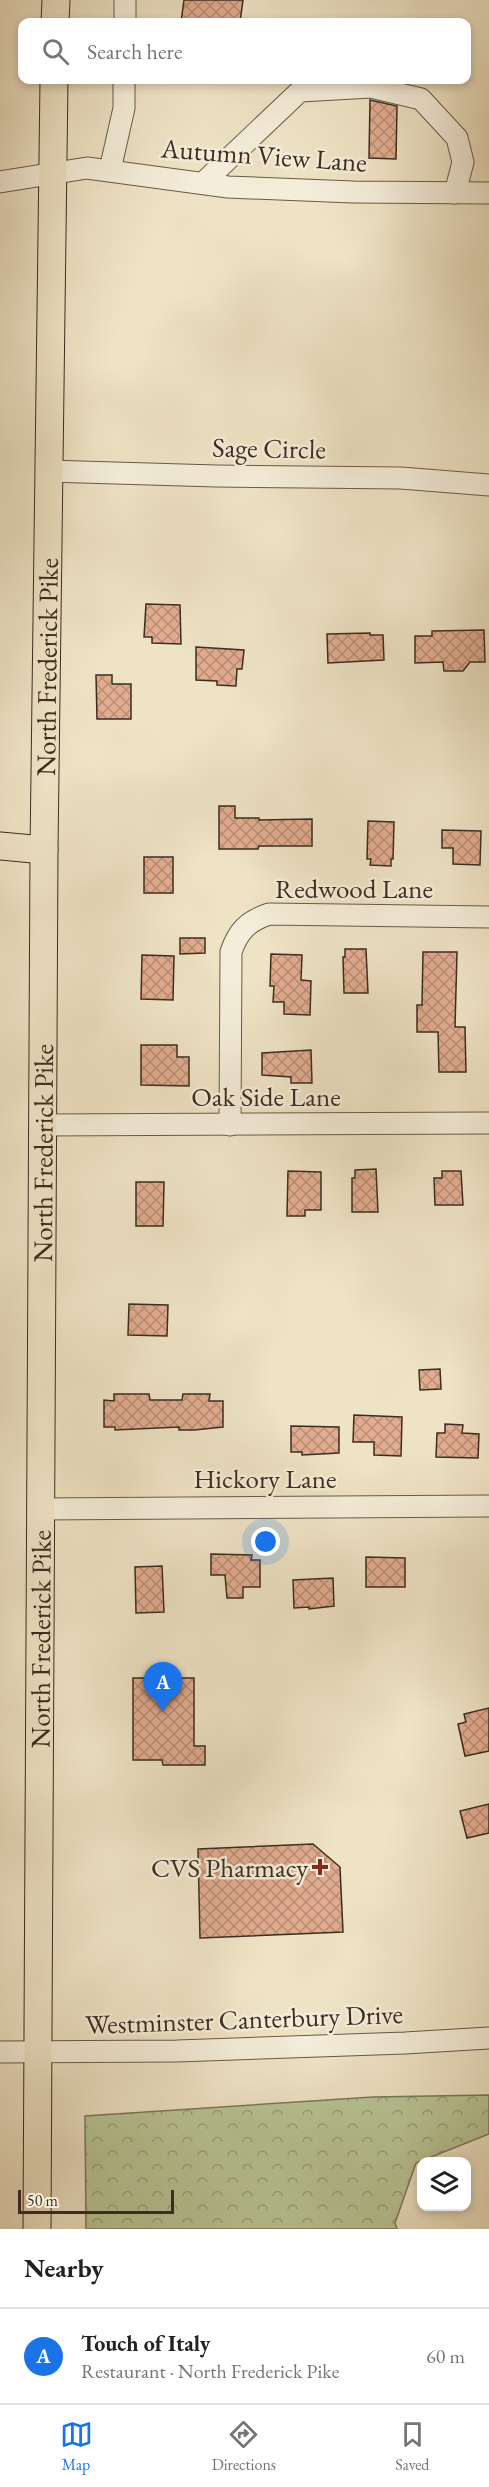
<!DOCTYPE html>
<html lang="en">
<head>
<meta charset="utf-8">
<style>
	:root { --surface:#fff; --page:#f6f6f6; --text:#202124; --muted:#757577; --line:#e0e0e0; --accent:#1a73e8 }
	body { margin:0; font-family:"EB Garamond",serif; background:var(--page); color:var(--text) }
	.controls { position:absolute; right:18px; bottom:18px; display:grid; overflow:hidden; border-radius:12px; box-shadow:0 3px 9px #0003 }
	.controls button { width:54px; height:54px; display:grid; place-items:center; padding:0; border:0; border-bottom:2px solid var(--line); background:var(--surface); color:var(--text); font:30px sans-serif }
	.scale { position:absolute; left:18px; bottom:15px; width:156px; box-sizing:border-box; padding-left:6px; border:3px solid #3d2c1f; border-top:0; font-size:16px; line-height:21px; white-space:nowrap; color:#3d2c1f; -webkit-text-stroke:4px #f4edd9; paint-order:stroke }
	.you { position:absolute; left:266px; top:1542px; width:21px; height:21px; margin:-15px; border:4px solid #fff; border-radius:50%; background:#1a73e8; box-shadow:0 0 0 9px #1a73e833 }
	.badge { display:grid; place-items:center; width:39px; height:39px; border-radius:50%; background:var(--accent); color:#fff; font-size:20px; font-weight:700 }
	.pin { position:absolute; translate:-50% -50px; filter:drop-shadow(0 2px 3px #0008) }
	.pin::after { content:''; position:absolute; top:32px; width:21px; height:18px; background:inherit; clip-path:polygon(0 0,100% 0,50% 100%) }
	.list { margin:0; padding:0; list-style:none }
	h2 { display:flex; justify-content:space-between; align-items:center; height:78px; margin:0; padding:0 24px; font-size:26px }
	h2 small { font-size:20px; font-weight:400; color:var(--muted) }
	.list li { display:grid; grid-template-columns:39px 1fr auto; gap:18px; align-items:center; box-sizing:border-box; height:96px; padding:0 24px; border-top:2px solid var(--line) }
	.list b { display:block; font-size:22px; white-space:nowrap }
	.list p { margin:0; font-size:20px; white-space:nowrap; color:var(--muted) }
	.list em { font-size:20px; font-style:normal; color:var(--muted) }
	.icon { flex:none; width:33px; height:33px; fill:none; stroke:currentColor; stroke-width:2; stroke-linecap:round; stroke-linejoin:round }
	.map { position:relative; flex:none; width:489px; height:2229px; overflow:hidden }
	.search { position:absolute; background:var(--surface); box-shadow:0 3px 9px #0003; left:18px; right:18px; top:18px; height:66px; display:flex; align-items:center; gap:15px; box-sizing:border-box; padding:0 21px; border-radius:12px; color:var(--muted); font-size:22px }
	.sheet { height:174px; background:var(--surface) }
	nav { display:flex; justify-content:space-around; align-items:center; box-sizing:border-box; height:84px; border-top:2px solid var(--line); background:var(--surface); font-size:16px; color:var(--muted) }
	nav a { display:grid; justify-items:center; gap:3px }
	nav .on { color:var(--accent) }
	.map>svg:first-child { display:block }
	.forest { fill:url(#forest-crowns); stroke:#7a785a; stroke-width:1.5 }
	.building { fill:url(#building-cross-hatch); stroke:#3d2c1f; stroke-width:1.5 }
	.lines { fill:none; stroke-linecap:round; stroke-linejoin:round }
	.minor-casing { stroke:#695a48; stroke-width:23 }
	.major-casing { stroke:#3d2c1f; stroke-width:29 }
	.minor { stroke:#f4edd9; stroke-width:21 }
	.major { stroke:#eee3c5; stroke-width:27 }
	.poi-dot { fill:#8f2418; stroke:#f4edd9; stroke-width:2 }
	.labels { text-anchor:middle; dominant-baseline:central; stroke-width:5; stroke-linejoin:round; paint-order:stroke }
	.street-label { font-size:27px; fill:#3d2c1f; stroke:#f4edd9 }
	.poi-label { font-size:27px; fill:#3d2c1f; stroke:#f4edd9; text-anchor:end }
</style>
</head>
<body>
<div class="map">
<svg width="489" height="2229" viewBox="0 0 489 2229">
	<defs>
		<pattern id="forest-crowns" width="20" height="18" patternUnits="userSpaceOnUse" patternTransform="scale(1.5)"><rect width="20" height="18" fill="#b8c495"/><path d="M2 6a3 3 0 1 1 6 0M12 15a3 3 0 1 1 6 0" fill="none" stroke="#979f79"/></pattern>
		<pattern id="building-cross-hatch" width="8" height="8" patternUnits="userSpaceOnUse" patternTransform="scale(1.5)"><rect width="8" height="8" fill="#e2ac90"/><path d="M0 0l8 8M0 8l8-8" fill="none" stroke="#b88c75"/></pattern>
	</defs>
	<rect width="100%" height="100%" fill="#eee3c5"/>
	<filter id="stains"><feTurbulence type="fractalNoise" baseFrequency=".00333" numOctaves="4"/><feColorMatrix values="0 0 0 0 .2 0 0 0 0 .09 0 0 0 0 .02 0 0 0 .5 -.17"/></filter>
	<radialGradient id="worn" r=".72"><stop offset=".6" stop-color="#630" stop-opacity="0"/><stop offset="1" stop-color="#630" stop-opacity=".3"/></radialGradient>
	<polygon class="forest" points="489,2095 489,2134 416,2163 395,2223 397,2229 86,2229 85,2116 373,2097"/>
	<g class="building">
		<polygon points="184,0 243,0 240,22 181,22"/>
		<polygon points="370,100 397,106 396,159 369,158"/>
		<polygon points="146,604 180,605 181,644 152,643 152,637 144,637"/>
		<polygon points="484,630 485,662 470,662 463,671 444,671 443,662 415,663 415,636 432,636 432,631"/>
		<polygon points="370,633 370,635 383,635 384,660 328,663 327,634"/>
		<polygon points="196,647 244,650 242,669 237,669 236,686 217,685 217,681 196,680"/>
		<polygon points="96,675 112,675 112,684 131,684 131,719 97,719"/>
		<polygon points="219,806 235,806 235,818 259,818 259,820 312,819 312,846 259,846 258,849 219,849"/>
		<polygon points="368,821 394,822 393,859 391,859 391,866 370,865 371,859 367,859"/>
		<polygon points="442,830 481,831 480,865 453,864 453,848 442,848"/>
		<rect x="144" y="857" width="29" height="36"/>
		<polygon points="180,938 205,938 205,953 180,954"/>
		<polygon points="345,949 366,949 368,993 344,993 343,957 345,957"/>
		<polygon points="423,952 457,952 455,1027 465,1027 466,1072 439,1072 438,1032 417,1032 417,1005 422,1005"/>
		<polygon points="271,954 302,955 301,980 311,981 310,1015 284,1014 284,1002 273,1002 274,986 270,986"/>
		<polygon points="142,955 174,956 173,1000 141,999"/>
		<polygon points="141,1045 177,1045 177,1057 189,1057 189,1086 141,1085"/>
		<polygon points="311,1050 312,1083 291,1083 291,1077 262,1075 262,1053"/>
		<polygon points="376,1169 378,1212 352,1212 352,1178 355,1178 355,1170"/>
		<polygon points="288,1171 321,1172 321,1210 305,1210 305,1216 287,1216"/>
		<polygon points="442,1171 461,1171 463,1205 435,1205 434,1178 442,1178"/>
		<polygon points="136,1182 164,1182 163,1226 136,1226"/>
		<polygon points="129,1304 168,1305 167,1336 128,1335"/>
		<polygon points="440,1369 441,1389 420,1390 419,1370"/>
		<polygon points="114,1394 149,1394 150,1400 182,1400 183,1394 210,1394 209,1401 223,1401 223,1427 194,1430 179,1430 179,1427 115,1430 115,1427 104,1427 104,1400 114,1401"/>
		<polygon points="354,1415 402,1417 401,1456 374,1455 374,1442 353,1442"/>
		<polygon points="445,1424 463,1425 462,1433 479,1434 478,1458 436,1457 437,1433 445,1433"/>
		<polygon points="291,1426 339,1427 339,1453 302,1455 302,1452 291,1452"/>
		<polygon points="211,1554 252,1555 251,1560 260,1560 260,1587 243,1587 243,1598 227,1598 225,1575 211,1575"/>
		<polygon points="366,1557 405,1558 405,1587 366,1587"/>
		<polygon points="162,1566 164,1612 136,1613 135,1567"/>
		<polygon points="333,1578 334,1606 309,1609 309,1607 294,1608 293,1580"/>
		<polygon points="133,1678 194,1678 194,1746 205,1746 205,1765 163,1765 162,1760 133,1760"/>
		<polygon points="489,1708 489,1751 465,1756 458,1724 466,1722 464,1714"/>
		<polygon points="489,1804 489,1833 467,1838 460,1811"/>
		<polygon points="313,1844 340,1867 343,1932 200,1938 198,1849"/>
	</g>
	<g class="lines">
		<defs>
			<g id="minor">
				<polyline points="125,22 125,0"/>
				<polyline points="110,170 124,108 124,80"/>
				<polyline points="0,182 87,168 228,187 353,192 489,193"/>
				<polyline points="203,183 300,91 371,87 421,99 457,138 463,162 455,193"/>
				<polyline points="48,471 216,476 401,478 489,485"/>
				<polyline points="44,1125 489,1123"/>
				<path d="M230 1125 231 952C238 931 248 921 269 914L489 917"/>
				<polyline points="41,1509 489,1506"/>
				<polyline points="0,2052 177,2051 405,2043 489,2038"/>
			</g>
			<g id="major">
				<polyline points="55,22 56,0"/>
				<polyline points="0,846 44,850"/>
				<path id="s1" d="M37 2229 44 850 54 80"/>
			</g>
		</defs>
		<use href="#minor" class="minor-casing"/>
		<use href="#major" class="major-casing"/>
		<use href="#minor" class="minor"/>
		<use href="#major" class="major"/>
	</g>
	<path class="poi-dot" d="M317 1858h6v6h6v6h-6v6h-6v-6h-6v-6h6z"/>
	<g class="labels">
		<g class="street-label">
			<text transform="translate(264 155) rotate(4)">Autumn View Lane</text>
			<text transform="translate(269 448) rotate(1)">Sage Circle</text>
			<text stroke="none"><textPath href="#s1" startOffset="1562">North Frederick Pike</textPath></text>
			<text x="354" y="888">Redwood Lane</text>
			<text x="266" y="1096">Oak Side Lane</text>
			<text stroke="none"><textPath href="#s1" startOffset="1076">North Frederick Pike</textPath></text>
			<text x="265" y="1478">Hickory Lane</text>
			<text stroke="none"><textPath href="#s1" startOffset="590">North Frederick Pike</textPath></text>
			<text transform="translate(244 2019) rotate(-2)">Westminster Canterbury Drive</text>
		</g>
		<g class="poi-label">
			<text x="308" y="1867">CVS Pharmacy</text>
		</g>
	</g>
	<rect width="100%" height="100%" filter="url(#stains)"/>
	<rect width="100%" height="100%" fill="url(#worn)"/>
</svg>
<div class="controls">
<button><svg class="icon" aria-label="layers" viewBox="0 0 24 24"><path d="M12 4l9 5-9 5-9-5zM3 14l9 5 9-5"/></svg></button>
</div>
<div class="scale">50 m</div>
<div class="you"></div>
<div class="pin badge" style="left:163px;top:1712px">A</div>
<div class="search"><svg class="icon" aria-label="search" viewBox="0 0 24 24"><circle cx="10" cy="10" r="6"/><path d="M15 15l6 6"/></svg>Search here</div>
</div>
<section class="sheet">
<h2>Nearby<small></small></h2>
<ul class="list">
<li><span class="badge">A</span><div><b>Touch of Italy</b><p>Restaurant · North Frederick Pike</p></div><em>60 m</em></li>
</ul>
</section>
<nav>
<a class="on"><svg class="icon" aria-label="map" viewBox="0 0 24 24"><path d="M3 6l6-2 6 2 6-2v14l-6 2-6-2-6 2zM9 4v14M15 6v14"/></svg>Map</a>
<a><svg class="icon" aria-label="directions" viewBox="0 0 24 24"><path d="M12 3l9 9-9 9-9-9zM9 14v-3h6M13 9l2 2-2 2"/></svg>Directions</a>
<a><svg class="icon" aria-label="saved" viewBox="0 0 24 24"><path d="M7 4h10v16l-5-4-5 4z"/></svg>Saved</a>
</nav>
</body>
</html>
